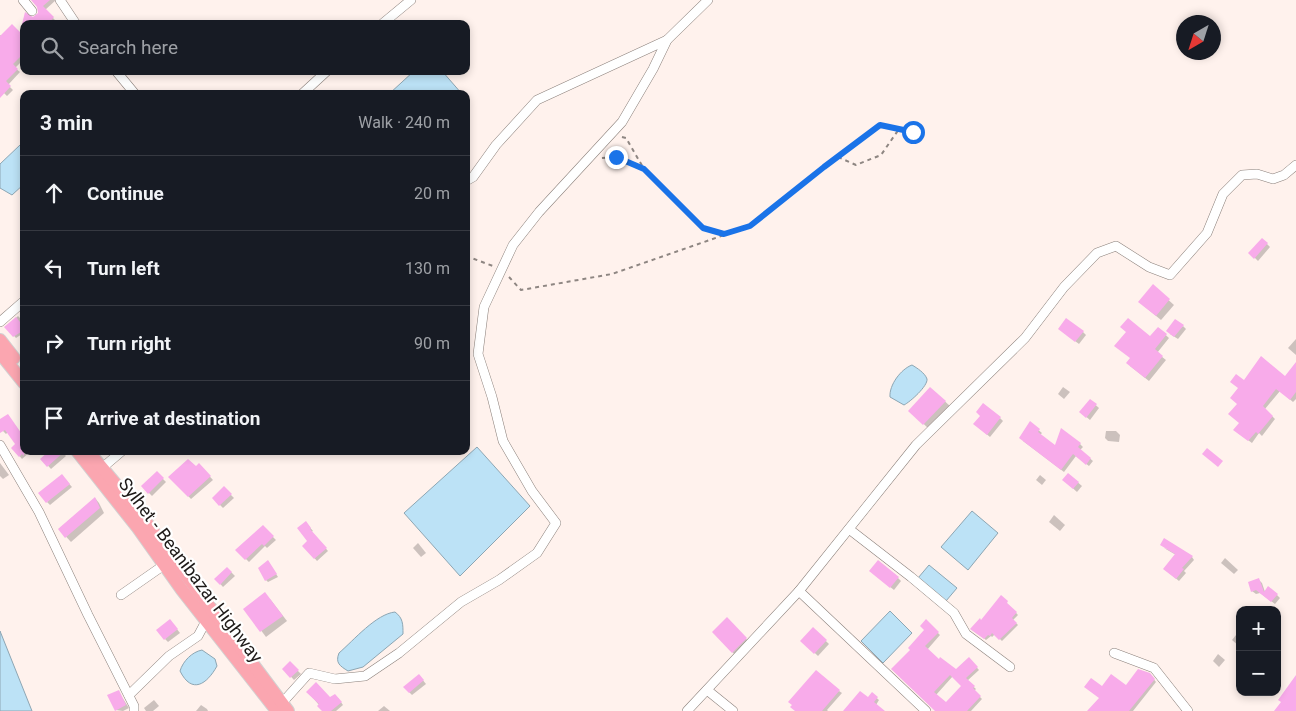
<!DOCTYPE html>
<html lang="en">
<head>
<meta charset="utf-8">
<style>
	:root { --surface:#171b24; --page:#242831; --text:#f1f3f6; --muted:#9ea1a6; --line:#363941 }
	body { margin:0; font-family:Roboto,sans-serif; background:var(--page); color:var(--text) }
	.controls { position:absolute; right:15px; bottom:15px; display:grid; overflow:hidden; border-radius:10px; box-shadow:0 2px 8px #0003 }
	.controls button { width:45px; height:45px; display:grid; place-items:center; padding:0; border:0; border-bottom:1px solid var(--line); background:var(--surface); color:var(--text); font:25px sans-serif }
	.compass { position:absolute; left:1176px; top:15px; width:45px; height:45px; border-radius:50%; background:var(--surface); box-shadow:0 2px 8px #0003; rotate:219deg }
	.stop { position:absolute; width:15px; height:15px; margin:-11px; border:4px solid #1a73e8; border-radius:50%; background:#fff }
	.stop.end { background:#1a73e8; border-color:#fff; box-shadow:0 1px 5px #0008 }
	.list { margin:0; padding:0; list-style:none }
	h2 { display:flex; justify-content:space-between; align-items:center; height:65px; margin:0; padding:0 20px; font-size:21px }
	h2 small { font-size:16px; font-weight:400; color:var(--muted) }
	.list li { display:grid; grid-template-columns:32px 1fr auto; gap:15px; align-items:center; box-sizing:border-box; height:75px; padding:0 20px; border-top:1px solid var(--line) }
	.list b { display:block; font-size:19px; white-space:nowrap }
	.list em { font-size:16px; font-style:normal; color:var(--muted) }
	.icon { flex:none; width:28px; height:28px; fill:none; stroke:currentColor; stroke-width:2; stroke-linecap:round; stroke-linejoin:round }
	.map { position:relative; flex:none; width:1296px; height:711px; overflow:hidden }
	.search { position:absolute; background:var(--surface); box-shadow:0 2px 8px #0003; left:20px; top:20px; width:450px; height:55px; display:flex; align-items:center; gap:12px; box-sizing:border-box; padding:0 18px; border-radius:10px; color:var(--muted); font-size:19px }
	.panel { position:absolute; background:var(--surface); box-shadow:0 2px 8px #0003; left:20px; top:90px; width:450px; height:365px; border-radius:10px }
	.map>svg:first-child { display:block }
	.water { fill:#bce2f6; stroke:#8da6b3 }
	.shadow { fill:#0003; fill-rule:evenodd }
	.building { fill:#f8abea; fill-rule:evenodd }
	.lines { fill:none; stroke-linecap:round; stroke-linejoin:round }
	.street-casing { stroke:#8b807b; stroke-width:10 }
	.primary-casing { stroke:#d2d1d1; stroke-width:14 }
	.path { stroke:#8e8682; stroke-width:2; stroke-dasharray:4 4; stroke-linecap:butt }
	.street { stroke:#fff; stroke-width:9 }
	.primary { stroke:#fba6b0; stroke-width:12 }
	.route { stroke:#1a73e8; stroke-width:6 }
	.labels { text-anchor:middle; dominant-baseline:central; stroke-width:4.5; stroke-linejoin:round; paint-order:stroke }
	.street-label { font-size:18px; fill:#1e1a18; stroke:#fff }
</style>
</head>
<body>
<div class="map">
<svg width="1296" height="711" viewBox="0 0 1296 711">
	<rect width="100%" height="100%" fill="#fff2ed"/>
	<g class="water">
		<polygon points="414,71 442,71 462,94 389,94"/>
		<polygon points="20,145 24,149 24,184 12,195 0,188 0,164"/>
		<path d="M912 365C917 368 925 373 927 379 928 386 910 402 904 405L890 397C889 385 901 369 912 365Z"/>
		<polygon points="477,447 530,506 460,576 404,513"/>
		<polygon points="972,511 998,533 968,570 941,547"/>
		<polygon points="929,565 957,588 946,601 918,578"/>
		<polygon points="890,611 912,633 883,663 861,641"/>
		<path d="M395 612C403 618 403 624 403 634L363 667 348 671C340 666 335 663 339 653 354 640 376 614 395 612Z"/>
		<polygon points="0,631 32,711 0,711"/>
		<path d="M202 650 215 659 217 666C207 684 192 695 180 671 183 661 192 652 202 650Z"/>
	</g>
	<g class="shadow">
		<polygon points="33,0 56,0 45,10 56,21 54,24 24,24 24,59 15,68 20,72 8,85 13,90 7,96 0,89 0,35 2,36 21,34 26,15 30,18 36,17 39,14 38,7"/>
		<polygon points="1262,239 1270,247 1258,261 1250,253"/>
		<polygon points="1153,286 1174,305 1161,320 1144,306"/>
		<polygon points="24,315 24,335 22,334 16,338 6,327 18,316 20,318"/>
		<polygon points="1183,326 1186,329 1178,339 1170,334"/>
		<polygon points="1158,328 1169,338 1157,353 1166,360 1149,381 1130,366"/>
		<polygon points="1063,332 1083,332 1086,335 1079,344"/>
		<polygon points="1296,339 1296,355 1288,348"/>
		<polygon points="1296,364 1296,399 1293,402 1280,391 1265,409 1275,419 1262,436 1259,433 1252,443 1238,433 1240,423 1238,404 1244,382 1285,377"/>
		<polygon points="1063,387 1070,392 1064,399 1058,394"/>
		<polygon points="930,388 950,406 929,429 910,411"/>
		<polygon points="1090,400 1099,408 1090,420 1084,415"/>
		<polygon points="1000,418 1003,421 990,437 978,427"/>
		<polygon points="0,421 24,451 31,451 22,459 13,448 17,444 8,432 6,434 3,431 0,426"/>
		<polygon points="1030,423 1042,433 1040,435 1056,447 1062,430 1080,444 1083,447 1080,450 1093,461 1089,466 1076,456 1064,472 1023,441"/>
		<polygon points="1106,431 1116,431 1120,435 1119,442 1108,441 1105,438"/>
		<polygon points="61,451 66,456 51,469 42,459"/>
		<polygon points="0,463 9,475 3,479 0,476"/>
		<polygon points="199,465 213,480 191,499 170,477 196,468"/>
		<polygon points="157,473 166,482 152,496 143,487"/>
		<polygon points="1068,474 1082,486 1077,492 1067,483"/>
		<polygon points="1040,475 1046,480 1042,485 1036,480"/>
		<polygon points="65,479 72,487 50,505 47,502"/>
		<polygon points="224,488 234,498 223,508 213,498"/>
		<polygon points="95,498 99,503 104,513 71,542 59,529"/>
		<polygon points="1054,515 1065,525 1060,531 1049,522"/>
		<polygon points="308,525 313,531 311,532 328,551 317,561 304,546 309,541"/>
		<polygon points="263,527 276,540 267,548 265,546 249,562 237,550"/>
		<polygon points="418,543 426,553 421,557 413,548"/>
		<polygon points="1164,548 1192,557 1194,560 1184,571 1186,573 1179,581 1168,572 1176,555"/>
		<polygon points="1225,558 1238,570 1234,574 1221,563"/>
		<polygon points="268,561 278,577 268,582 266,580"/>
		<polygon points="227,568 235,576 223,587 216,579"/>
		<polygon points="874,574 898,578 901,581 894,590"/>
		<polygon points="1259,580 1262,583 1265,592 1277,595 1280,598 1275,604 1260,593 1256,594 1252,591"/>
		<polygon points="1001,597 1018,615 1013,620 1018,625 1002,641 995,634 992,637 991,636 986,640 974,630"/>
		<polygon points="270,599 287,621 266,637 245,609"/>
		<polygon points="727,619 751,644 737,657 713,632"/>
		<path d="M926 621 940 635 927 650 939 661 956 671 969 659 979 670 967 681 976 689 974 691 982 699 971 711H937L912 650 925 630ZM953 676 963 686 946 704 936 695Z"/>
		<polygon points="173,624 180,633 168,642 165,639"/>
		<polygon points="813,629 829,644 818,656 802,641"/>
		<polygon points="1236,635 1240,638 1239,646 1232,640"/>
		<polygon points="1218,654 1225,660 1219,667 1213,661"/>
		<polygon points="290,663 301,674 294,680 284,669"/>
		<polygon points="1152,677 1156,682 1133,711 1089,711 1100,698 1102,687 1126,687"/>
		<polygon points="422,679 426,684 412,695 409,692"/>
		<polygon points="118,691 129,708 123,711 116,710"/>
		<polygon points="839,691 842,693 827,710 828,711 796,711"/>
		<polygon points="308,692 330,699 338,698 343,705 336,711 324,711"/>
		<polygon points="872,694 879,700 876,705 882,711 845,711 868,699"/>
		<polygon points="154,700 159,706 153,711 146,711 144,708"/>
		<polygon points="201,705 207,709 208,711 196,711"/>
		<polygon points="384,706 390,711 378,711"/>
	</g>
	<g class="building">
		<polygon points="31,0 50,0 43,6 54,17 48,24 22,24 25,12 33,17 38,13 37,7"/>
		<polygon points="12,24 24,36 24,53 13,64 18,69 6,81 11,86 0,98 0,36"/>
		<polygon points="1262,238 1268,243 1254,259 1248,253"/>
		<polygon points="1153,284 1170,299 1156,316 1138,302"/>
		<polygon points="16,317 24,327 24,330 13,337 4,327"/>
		<polygon points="1066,318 1084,331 1075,342 1058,329"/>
		<polygon points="1128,318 1150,336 1158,327 1167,334 1155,349 1163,356 1145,378 1126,363 1130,358 1114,346 1126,332 1120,327"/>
		<polygon points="1175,319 1184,325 1174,337 1166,331"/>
		<polygon points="1261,356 1285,376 1296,362 1296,392 1290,400 1276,389 1263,406 1273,416 1258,434 1256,432 1248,441 1233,430 1239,423 1228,414 1237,404 1230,398 1238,388 1230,382 1236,374 1244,380"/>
		<polygon points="930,387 946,401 923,425 908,411"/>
		<polygon points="1090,399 1097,404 1086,418 1079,412"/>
		<polygon points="983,403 1001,417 987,435 973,424 980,416 976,412"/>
		<polygon points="8,414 24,437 24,456 22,454 19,457 11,448 15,444 5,430 0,433 0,419"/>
		<polygon points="1030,421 1040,429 1038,432 1055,445 1061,428 1081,443 1078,447 1091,458 1086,465 1073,454 1061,470 1019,438"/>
		<polygon points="1207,448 1223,461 1218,467 1202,454"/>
		<polygon points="49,451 65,451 47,467 40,459"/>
		<polygon points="188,459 196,466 199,463 211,476 188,497 168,477"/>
		<polygon points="157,471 164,478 148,494 141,486"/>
		<polygon points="1068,473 1079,482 1073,489 1062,480"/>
		<polygon points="62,474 70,484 46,503 38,493"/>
		<polygon points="224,486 232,494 219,506 212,498"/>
		<polygon points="95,497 100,508 65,538 58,529"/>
		<polygon points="306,521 311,528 310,529 327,548 314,559 302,546 307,541 297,528"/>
		<polygon points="263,525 274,536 264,546 262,544 245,560 235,550"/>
		<polygon points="1164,538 1193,556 1182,568 1184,569 1176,579 1163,569 1175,554 1160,545"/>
		<polygon points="268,560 277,574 265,581 258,568"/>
		<polygon points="878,560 899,577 890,588 869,571"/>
		<polygon points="227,567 232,572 220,585 214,579"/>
		<polygon points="1259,578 1264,592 1268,586 1278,594 1271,602 1256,590 1251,592 1248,582"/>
		<polygon points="265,592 283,616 260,632 243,609"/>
		<polygon points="1001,595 1008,601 1007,603 1017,612 1012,618 1017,623 999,640 992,633 990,636 988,635 984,639 970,629 980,618 981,620"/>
		<polygon points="727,617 747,638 732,653 712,632"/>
		<polygon points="170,619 178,629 164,640 156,630"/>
		<path d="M926 619 939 632 925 646 939 659 940 657 956 669 969 657 978 667 966 678 975 686 973 688 981 696 967 711H935L891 669 910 650 908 648 924 630 920 626ZM950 675 961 686 946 702 934 692Z"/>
		<polygon points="813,627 827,640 814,654 800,641"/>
		<polygon points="290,661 299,670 290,678 282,669"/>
		<polygon points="1138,669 1150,673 1155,679 1129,711 1087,711 1099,698 1084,687 1091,678 1102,686 1111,674 1126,685"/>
		<polygon points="816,670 840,690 822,711 795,711 790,707 792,705 788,702"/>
		<polygon points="419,674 424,680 409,693 403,687"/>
		<polygon points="1296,675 1296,711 1274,711 1281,702 1278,700"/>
		<polygon points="316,682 330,697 335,694 342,702 331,711 322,711 317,706 319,704 306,692"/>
		<polygon points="119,690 126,705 115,711 107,695"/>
		<polygon points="860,691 868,697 872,692 878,697 874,702 885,711 843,711"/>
	</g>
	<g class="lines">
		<defs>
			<g id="street">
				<polyline points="23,0 32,11"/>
				<polyline points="60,0 76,24"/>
				<polyline points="382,24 411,0"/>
				<polyline points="116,71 135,94"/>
				<polyline points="302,94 327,71"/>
				<polyline points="466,181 473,177 496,145 537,100 667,40"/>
				<polyline points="0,322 24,301"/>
				<polyline points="0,445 39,512 88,615 134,706 134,711"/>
				<polyline points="102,468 122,451"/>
				<polyline points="849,529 911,577 954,613 966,634 1010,667"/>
				<polyline points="799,591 926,711"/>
				<polyline points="121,595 164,565"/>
				<polyline points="1114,653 1154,668 1188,711"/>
				<polyline points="707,690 733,711"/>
				<polyline points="129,695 169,656 198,636 206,621"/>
				<polyline points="282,703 309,673 335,679 365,676 399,653 461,602 499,580 537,553 556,523 532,491 503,441 492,397 478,354 484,307 513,245 539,212 622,122 653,69 667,40 708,0"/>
				<polyline points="687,711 799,591 916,445 1025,338 1064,287 1097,253 1116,246 1149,267 1170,275 1207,233 1223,194 1242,175 1257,174 1273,179 1284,175 1296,165"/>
			</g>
			<g id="primary">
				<polyline points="0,340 14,358"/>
				<polyline points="0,353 24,383"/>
				<polyline points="77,451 138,528 182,590 277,711"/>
				<polyline points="88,451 134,506 288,711"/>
			</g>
		</defs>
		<use href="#street" class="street-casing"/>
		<use href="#primary" class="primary-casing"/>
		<g class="path">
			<polyline points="622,137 626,138 644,169 703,228 724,234"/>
			<polyline points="838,157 856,165 881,155 899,129"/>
			<polyline points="602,158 616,157 644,169"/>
			<polyline points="466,256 493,266"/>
			<polyline points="509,277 521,290 612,274 750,226 824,167 880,125 913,133"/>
		</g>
		<use href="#street" class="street"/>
		<use href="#primary" class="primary"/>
	</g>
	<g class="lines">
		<polyline class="route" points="616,157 644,169 703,228 724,234 750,226 824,167 880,125 913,132"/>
	</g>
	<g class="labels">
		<g class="street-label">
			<text transform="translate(191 570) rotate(53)">Sylhet - Beanibazar Highway</text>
		</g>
	</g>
</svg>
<div class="controls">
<button>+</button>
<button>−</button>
</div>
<svg class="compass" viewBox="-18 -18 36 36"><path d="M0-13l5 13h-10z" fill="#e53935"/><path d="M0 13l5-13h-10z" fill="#9ea1a6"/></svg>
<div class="stop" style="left:913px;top:132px"></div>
<div class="stop end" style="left:616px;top:157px"></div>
<div class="search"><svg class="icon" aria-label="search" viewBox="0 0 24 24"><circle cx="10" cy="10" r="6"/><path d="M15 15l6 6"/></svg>Search here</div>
<section class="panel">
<h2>3 min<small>Walk · 240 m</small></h2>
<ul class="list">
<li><svg class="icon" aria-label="ahead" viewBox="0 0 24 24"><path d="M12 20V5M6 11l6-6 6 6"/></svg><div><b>Continue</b></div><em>20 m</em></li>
<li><svg class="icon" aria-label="left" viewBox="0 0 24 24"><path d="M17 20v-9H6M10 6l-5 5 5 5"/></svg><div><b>Turn left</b></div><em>130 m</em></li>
<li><svg class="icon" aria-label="right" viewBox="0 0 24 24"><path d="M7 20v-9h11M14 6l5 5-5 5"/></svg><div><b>Turn right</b></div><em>90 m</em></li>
<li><svg class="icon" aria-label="arrive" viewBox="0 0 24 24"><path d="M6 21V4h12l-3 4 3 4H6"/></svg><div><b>Arrive at destination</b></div></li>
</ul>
</section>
</div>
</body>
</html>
